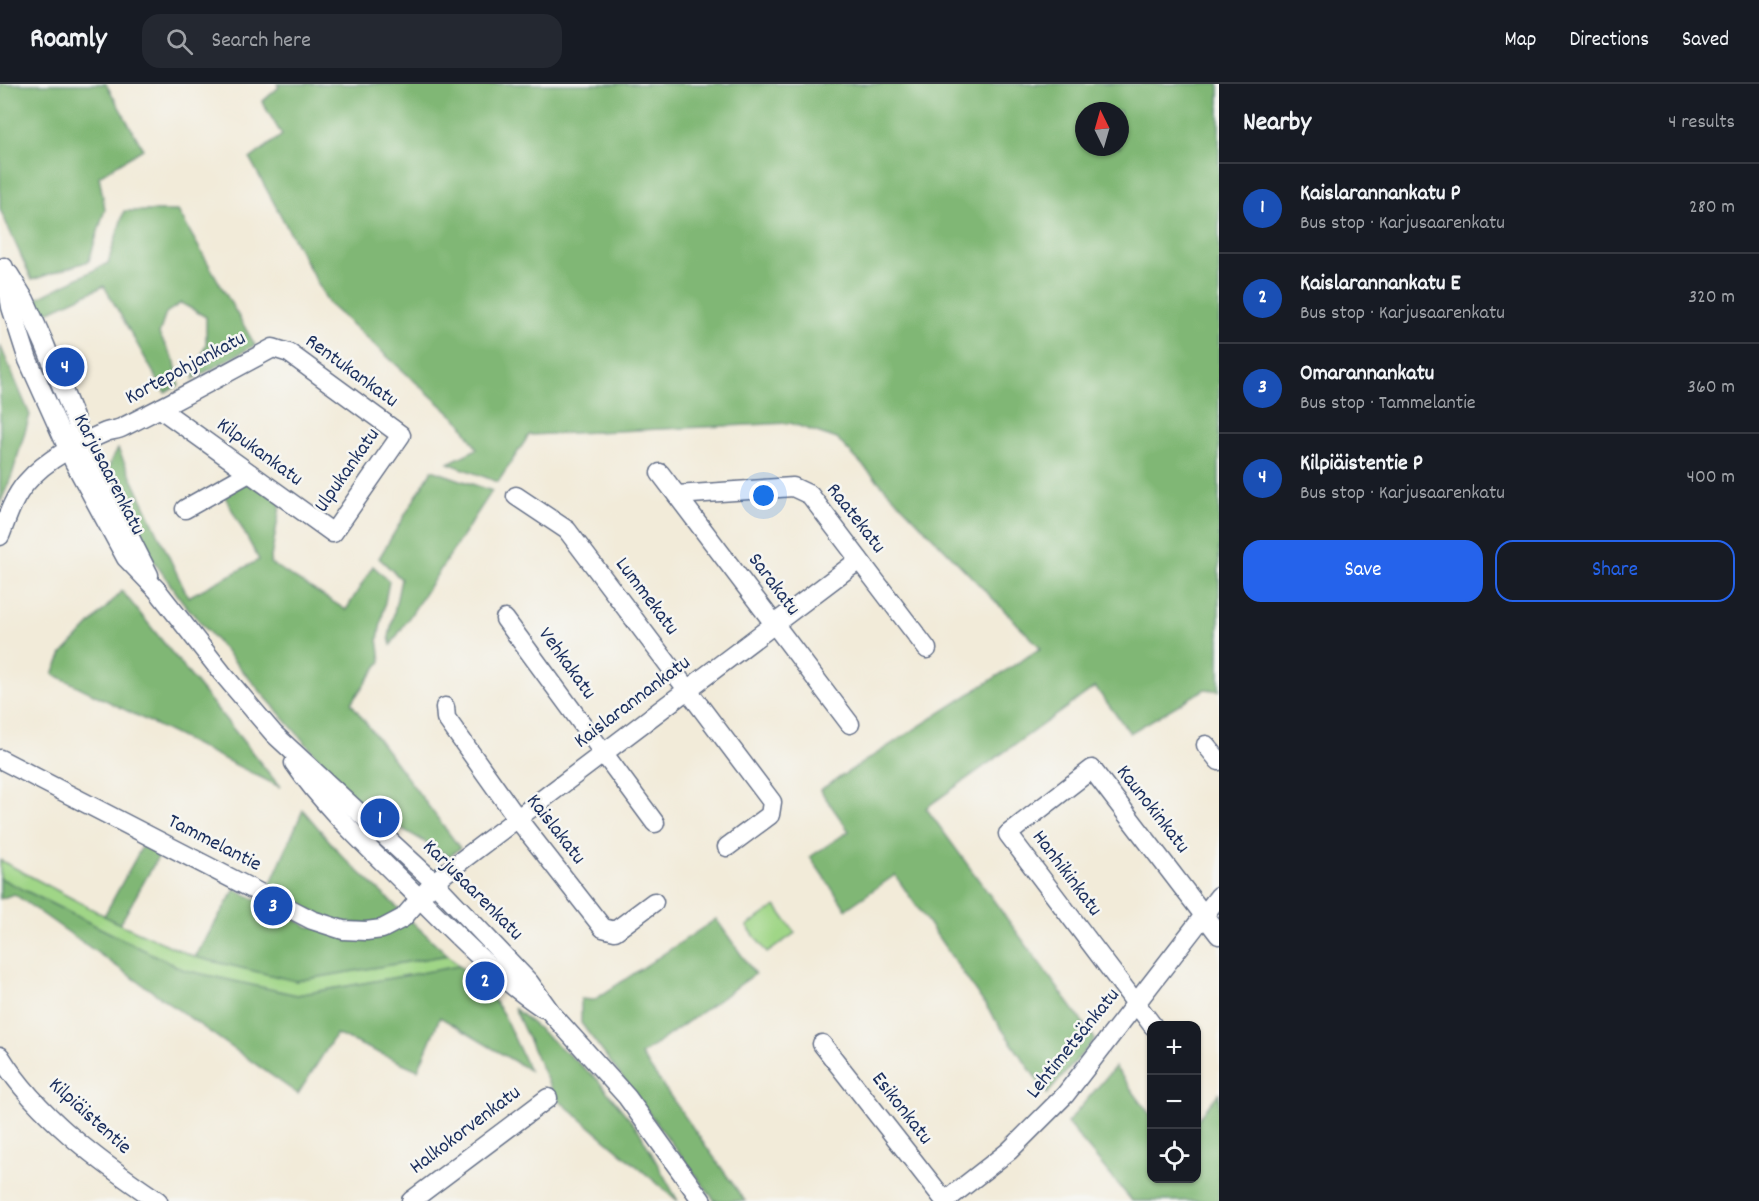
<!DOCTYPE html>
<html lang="en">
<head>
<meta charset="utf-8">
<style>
	:root { --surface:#171b24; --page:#242831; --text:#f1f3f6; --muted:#9ea1a6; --line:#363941; --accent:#2563eb }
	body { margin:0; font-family:Dekko,sans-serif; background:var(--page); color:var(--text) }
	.controls { position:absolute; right:18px; bottom:18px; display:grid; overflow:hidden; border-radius:12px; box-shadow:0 2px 4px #0004 }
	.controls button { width:54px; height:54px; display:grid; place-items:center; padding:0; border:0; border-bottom:2px solid var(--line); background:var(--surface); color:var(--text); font:30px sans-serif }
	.compass { position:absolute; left:1075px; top:18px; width:54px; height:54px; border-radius:50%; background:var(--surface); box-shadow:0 2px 4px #0004; rotate:355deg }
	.you { position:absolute; left:764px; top:412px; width:21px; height:21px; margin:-15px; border:4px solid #fff; border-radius:50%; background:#1a73e8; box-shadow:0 0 0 9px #1a73e833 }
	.badge { display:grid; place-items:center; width:39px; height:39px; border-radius:50%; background:var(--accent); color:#fff; font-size:20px; font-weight:700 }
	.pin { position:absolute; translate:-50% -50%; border:3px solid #fff; box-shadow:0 2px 6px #0006 }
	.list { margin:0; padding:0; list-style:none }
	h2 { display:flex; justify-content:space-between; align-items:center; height:78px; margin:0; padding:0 24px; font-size:26px }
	h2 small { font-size:20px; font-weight:400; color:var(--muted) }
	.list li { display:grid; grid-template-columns:39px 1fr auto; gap:18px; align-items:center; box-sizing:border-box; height:90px; padding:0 24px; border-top:2px solid var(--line) }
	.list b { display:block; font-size:22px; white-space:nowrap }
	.list p { margin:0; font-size:20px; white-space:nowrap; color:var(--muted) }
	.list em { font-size:20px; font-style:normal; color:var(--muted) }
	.actions { display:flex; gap:12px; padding:18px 24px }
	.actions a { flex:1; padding:14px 0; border:2px solid var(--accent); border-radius:18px; text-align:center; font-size:21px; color:var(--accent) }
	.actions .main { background:var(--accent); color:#fff }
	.icon { flex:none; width:33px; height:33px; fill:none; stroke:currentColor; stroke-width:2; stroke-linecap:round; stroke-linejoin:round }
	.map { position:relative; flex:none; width:1219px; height:1117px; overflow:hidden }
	header { display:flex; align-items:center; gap:36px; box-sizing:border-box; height:84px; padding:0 30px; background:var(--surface); border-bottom:2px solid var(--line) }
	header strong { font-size:28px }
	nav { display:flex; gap:33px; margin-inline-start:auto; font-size:21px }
	.search { width:420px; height:54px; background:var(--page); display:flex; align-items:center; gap:15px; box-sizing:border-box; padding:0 21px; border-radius:18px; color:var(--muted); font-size:22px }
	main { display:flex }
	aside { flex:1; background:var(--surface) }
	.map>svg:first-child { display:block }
	.green { fill:#a0d687; stroke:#5e8272; stroke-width:1.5 }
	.forest { fill:#80b774; stroke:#4e7369; stroke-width:1.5; fill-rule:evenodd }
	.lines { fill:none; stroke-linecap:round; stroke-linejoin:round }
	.minor-casing { stroke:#667189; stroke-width:21 }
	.minor { stroke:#fff; stroke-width:18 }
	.labels { text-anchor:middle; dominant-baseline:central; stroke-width:5; stroke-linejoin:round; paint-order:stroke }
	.street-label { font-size:21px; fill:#1b2f5e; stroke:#f6f6f2 }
</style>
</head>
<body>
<header>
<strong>Roamly</strong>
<div class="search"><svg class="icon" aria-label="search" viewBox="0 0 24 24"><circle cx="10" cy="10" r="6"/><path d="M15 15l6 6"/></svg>Search here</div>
<nav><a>Map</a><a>Directions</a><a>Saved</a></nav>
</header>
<main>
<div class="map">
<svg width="1219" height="1117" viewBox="0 0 1219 1117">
	<rect width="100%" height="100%" fill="#f6f6f2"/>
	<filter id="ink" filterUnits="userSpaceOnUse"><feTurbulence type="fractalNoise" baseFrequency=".0167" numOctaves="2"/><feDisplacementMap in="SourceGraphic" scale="12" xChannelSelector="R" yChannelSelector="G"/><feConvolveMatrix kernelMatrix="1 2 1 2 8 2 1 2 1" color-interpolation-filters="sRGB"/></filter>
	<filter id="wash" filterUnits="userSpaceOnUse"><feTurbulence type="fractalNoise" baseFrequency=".008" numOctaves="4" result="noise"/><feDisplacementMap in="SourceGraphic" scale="24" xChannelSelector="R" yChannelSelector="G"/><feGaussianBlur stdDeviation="1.35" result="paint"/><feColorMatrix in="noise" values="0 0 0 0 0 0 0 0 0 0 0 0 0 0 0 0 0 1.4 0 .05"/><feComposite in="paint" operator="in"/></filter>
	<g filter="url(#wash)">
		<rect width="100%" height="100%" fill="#f2ebd9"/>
		<g class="green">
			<polygon points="0,776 120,840 195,873 296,897 448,871 459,882 297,911 184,886 0,794"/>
			<polygon points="776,822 795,849 767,869 747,842"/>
		</g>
		<g class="forest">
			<polygon points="0,0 106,0 143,65 99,92 105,125 89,177 32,196 0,125"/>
			<path d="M277 0H1219V607L1205 605 1130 649 1095 603 926 724 1095 955 1047 1010 895 791 846 825 810 773 849 747 820 706 1041 564 837 355 790 339 529 351 498 398 448 379 477 365 461 339 329 220 250 75 282 51 262 18 279 3ZM1084 27H1120V63H1084Z"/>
			<polygon points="124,127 178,127 255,261 193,295 206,260 206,233 181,219 166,229 159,250 175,278 179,301 165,309 104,202 39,232 32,217 108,179"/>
			<polygon points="0,261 30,331 12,391 0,420"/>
			<polygon points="118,365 188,513 259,476 224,411 243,399 258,401 281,418 270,479 346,526 373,482 389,497 378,555 381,577 351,619 460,764 449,772 394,740 369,714 360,722 182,517 149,470 107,389 112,374"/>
			<polygon points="432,386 492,407 391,561 389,553 401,495 379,474"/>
			<polygon points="122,507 280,703 53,590 62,570"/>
			<path d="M303 726 343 773 399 825C393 829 386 835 379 837 344 848 299 821 268 806Z"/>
			<polygon points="145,757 162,766 120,840 104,832"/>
			<polygon points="0,794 184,886 297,911 459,882 487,906 503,930 529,986 440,933 418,986 336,950 298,1010 14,810 0,815"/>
			<polygon points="235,805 309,843 411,837 448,871 296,897 195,873"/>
			<polygon points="716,835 755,890 641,971 745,1117 715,1117 581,939 581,915 594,916"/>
			<polygon points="514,924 597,995 639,1047 678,1117 555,1013"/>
			<polygon points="1115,983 1151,1032 1152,1094 1196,1094 1197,1036 1219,1009 1219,1117 1132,1117 1067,1039"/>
		</g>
	</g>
	<g filter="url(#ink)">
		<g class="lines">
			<defs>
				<g id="minor">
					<polyline points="4,183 11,223 28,276 74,378 126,474 157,506 222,589 274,650 434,798 529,898 552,930 627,1013 702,1117"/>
					<polyline points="9,190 25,216 45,261 75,336 82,359 149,491"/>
					<polyline points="660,389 850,640"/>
					<polyline points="677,411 793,403 810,411 927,565"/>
					<polyline points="516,412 567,446 772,718 770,731 727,763"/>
					<polyline points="185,425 249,389"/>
					<path d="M0 452C7 434 13 414 26 399 47 374 76 361 106 348 112 346 118 346 123 343 174 318 223 291 273 264L289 269 401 351 333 449 166 329 162 323"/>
					<polyline points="505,535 655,739"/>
					<polyline points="445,623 446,634 517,734 603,844 615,847 654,818"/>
					<polyline points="1206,661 1219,677"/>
					<polyline points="0,675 312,836 343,846 366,847 382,845 403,834 434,798 453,783 859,476"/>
					<path d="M294 679C325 724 367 762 406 801 449 843 492 890 543 924"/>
					<polyline points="1153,942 1008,750 1092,685 1219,851"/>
					<polyline points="822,960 945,1117 1009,1067 1065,1011 1219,812"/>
					<path d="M0 972C37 1032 100 1078 158 1117"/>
					<polyline points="411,1117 548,1014"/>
				</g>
			</defs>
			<use href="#minor" class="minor-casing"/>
			<use href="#minor" class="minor"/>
		</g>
	</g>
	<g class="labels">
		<g class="street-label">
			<text transform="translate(186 285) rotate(-28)">Kortepohjankatu</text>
			<text transform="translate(351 288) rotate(36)">Rentukankatu</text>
			<text transform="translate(259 369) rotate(36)">Kilpukankatu</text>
			<text transform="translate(348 387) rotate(-55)">Ulpukankatu</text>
			<text transform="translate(108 391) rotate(63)">Karjusaarenkatu</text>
			<text transform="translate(855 435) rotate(52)">Raatekatu</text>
			<text transform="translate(773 501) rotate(53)">Sarakatu</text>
			<text transform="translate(646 513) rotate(53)">Lummekatu</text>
			<text transform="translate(566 580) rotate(54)">Vehkakatu</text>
			<text transform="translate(633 619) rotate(-37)">Kaislarannankatu</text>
			<text transform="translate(1152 726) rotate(52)">Kaunokinkatu</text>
			<text transform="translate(555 746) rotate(52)">Kaislakatu</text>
			<text transform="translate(214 760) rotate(27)">Tammelantie</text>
			<text transform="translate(1066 790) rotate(53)">Hanhikinkatu</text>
			<text transform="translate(472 807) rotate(45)">Karjusaarenkatu</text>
			<text transform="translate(1074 960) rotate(-51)">Lehtimetsänkatu</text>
			<text transform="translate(901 1025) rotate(52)">Esikonkatu</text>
			<text transform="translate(89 1033) rotate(42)">Kilpiäistentie</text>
			<text transform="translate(466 1047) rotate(-37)">Halkokorvenkatu</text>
		</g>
	</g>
</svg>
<div class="controls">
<button>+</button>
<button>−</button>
<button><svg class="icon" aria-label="locate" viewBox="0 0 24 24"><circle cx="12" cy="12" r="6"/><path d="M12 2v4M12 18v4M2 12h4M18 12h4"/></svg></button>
</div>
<svg class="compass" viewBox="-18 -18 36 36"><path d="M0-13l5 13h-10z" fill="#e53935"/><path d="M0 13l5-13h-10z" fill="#9ea1a6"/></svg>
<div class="you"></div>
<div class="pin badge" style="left:380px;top:734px;background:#1a4fb4">1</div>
<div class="pin badge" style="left:485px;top:897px;background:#1a4fb4">2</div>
<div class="pin badge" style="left:273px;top:822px;background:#1a4fb4">3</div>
<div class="pin badge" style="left:65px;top:283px;background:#1a4fb4">4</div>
</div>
<aside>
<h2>Nearby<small>4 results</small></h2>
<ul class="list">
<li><span class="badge" style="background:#1a4fb4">1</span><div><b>Kaislarannankatu P</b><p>Bus stop · Karjusaarenkatu</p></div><em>280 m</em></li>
<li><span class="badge" style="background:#1a4fb4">2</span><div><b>Kaislarannankatu E</b><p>Bus stop · Karjusaarenkatu</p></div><em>320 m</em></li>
<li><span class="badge" style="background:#1a4fb4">3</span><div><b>Omarannankatu</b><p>Bus stop · Tammelantie</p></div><em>360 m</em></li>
<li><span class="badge" style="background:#1a4fb4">4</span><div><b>Kilpiäistentie P</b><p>Bus stop · Karjusaarenkatu</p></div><em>400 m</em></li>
</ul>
<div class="actions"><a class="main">Save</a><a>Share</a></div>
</aside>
</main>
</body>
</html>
